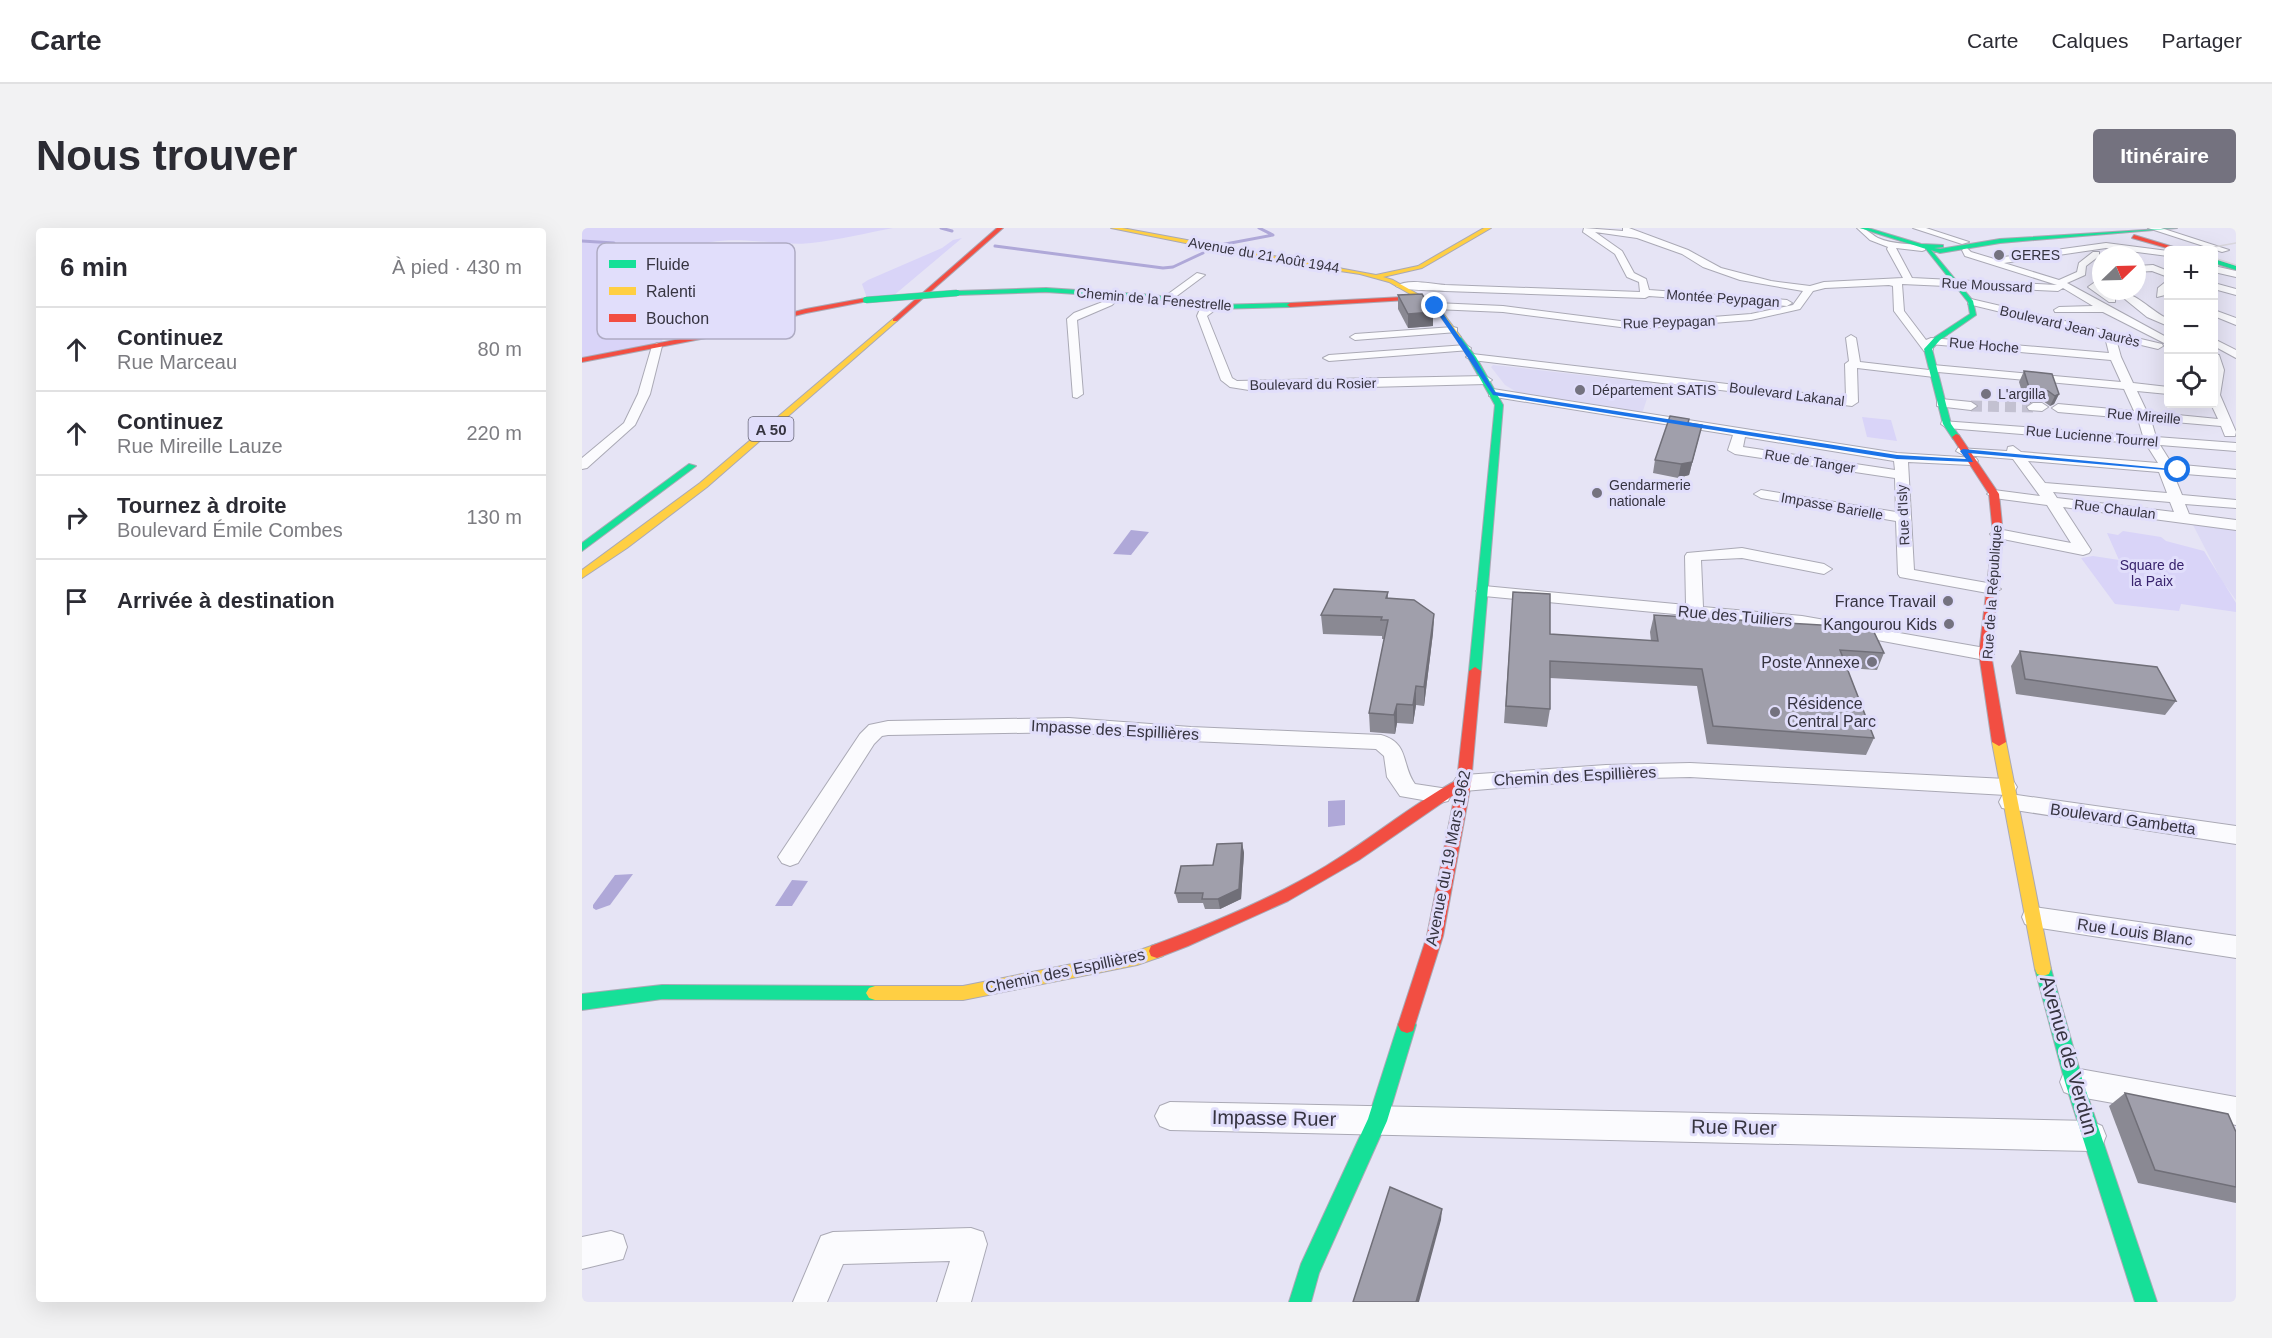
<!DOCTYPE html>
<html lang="fr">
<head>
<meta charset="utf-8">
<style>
	:root { --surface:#fff; --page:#f2f2f3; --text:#2b2b33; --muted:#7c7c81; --line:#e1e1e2; --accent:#74727f }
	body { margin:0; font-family:Helvetica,sans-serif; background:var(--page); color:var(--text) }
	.controls { position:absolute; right:18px; top:18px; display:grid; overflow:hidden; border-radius:6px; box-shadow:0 6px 24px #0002 }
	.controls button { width:54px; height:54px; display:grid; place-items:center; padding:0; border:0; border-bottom:2px solid var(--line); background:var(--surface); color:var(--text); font:30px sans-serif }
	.compass { position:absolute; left:1510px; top:18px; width:54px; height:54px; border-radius:50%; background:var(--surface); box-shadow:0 6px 24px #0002; rotate:67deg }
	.stop { position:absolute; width:18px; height:18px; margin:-14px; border:4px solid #1a73e8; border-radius:50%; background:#fff }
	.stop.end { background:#1a73e8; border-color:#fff; box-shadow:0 2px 6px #0008 }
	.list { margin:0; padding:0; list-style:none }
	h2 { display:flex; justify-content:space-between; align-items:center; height:78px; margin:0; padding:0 24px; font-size:26px }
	h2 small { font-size:20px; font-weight:400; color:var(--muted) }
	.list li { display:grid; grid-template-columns:39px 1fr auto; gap:18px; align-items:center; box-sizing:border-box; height:84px; padding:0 24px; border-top:2px solid var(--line) }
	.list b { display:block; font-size:22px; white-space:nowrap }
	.list p { margin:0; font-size:20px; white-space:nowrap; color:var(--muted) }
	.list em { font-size:20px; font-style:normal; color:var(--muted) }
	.icon { flex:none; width:33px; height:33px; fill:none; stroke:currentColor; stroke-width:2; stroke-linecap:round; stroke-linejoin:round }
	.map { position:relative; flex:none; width:1654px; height:1074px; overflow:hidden; border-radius:6px }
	header { display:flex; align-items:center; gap:36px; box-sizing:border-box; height:84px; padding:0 30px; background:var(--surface); border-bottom:2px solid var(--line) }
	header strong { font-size:28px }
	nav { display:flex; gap:33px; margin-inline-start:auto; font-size:21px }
	.intro { display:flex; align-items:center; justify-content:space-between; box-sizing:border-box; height:144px; padding:0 36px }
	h1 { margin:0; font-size:42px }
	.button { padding:15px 27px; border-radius:6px; background:var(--accent); color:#fff; font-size:21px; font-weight:700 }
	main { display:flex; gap:36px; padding:0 36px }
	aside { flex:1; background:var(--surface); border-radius:6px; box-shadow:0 6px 24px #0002 }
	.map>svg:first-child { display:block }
	.built { fill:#dddaf5 }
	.green { fill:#d9d4f8 }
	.water { fill:#afa8d8 }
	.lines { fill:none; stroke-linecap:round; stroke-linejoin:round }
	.stream { stroke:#afa8d8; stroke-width:3 }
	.street-tunnel { stroke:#c3c1d1; stroke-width:11; stroke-dasharray:11 6; stroke-linecap:butt }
	.street-casing { stroke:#aaa9b5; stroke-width:2 }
	.fast-casing { stroke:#aaa9b5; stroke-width:2 }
	.slow-casing { stroke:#aaa9b5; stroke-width:2 }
	.jam-casing { stroke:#aaa9b5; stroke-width:2 }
	.street { fill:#fbfbfe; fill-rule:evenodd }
	.fast { fill:#16e098; fill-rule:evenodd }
	.slow { fill:#ffcf43; fill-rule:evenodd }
	.jam { fill:#f24e42; fill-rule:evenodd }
	.tram { stroke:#d8d6dc; stroke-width:1.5 }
	.fast-bridge-casing { stroke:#aaa9b5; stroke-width:7; stroke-linecap:butt }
	.fast-bridge { stroke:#16e098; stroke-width:6 }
	.wall { fill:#8a8993 }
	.shaded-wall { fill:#706f78 }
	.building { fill:#a09fab; stroke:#706f78; stroke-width:1.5 }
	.route { fill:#1a73e8 }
	.poi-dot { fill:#74727f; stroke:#e1defb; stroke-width:2 }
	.labels { text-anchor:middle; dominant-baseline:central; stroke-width:6; stroke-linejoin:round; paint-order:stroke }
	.far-street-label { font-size:14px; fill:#363440; stroke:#e1defb }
	.far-poi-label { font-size:14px; fill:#363440; stroke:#e1defb; text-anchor:start }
	.far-park-label { font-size:14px; fill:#38236d; stroke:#e1defb }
	.shield { fill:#e1defb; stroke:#696778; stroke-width:1.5 }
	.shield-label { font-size:15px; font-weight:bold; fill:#363440 }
	.poi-label { font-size:16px; fill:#363440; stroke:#e1defb; text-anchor:end }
	.street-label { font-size:16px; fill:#363440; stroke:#e1defb }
	.near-street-label { font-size:20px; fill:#363440; stroke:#e1defb }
	.key { fill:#e1defb; stroke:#aeabc3; stroke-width:1.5 }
	.key-label { font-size:16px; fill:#363440 }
</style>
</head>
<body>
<header>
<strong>Carte</strong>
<nav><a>Carte</a><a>Calques</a><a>Partager</a></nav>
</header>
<div class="intro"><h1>Nous trouver</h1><a class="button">Itinéraire</a></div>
<main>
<aside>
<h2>6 min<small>À pied · 430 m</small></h2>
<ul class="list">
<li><svg class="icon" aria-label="ahead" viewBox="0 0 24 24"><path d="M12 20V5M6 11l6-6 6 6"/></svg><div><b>Continuez</b><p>Rue Marceau</p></div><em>80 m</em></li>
<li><svg class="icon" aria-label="ahead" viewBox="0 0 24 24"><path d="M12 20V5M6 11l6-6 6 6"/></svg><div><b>Continuez</b><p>Rue Mireille Lauze</p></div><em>220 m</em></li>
<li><svg class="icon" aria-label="right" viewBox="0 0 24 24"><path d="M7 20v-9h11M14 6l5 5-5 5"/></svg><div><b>Tournez à droite</b><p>Boulevard Émile Combes</p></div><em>130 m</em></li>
<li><svg class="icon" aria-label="arrive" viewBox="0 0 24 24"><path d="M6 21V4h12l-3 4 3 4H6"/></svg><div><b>Arrivée à destination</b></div></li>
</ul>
</aside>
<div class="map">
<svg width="1654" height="1074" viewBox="0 0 1654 1074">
	<rect width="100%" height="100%" fill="#e6e4f5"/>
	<g class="built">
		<polygon points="911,137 921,138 1070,155 1060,186 938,166 923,157 909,139"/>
		<polygon points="1610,295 1654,301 1654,372 1640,353"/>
	</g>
	<g class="green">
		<path d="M0 0H311C284 5 257 12 229 15 198 19 137 3 112 21 97 32 107 42 104 53L167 45 165 65 83 79 80 116 0 130Z"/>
		<polygon points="380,10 311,68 285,70 280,56 286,52 360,20 371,12"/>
		<polygon points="1280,189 1309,192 1315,213 1285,209"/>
		<polygon points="1541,303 1579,309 1584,313 1622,323 1654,375 1654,384 1599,376 1597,383 1533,376 1499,330 1511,328 1537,332 1525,305 1536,307"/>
	</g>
	<g class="water">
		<polygon points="549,302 567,304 549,327 531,326"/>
		<polygon points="763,572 763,597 746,599 746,573"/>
		<polygon points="51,646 28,677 14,682 11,680 11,677 33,647"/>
		<polygon points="210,652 226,653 210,678 193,678"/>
	</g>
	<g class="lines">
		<g class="stream">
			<polyline points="359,0 370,3"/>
			<polyline points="0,13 32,15"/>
			<polyline points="638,17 691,7 677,0"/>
			<polyline points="413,18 581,40 591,39 621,25"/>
		</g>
		<polyline class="street-tunnel" points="1389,178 1451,179"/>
		<defs>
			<g id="street">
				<path d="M1002 0 1041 3V0H1047L1106 22 1139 40 1189 53 1228 58 1242 54 1321 50 1305 21 1306 19 1288 12 1275 0C1285 0 1287 5 1296 10 1311 17 1327 15 1343 18V22L1340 23 1314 20 1330 50 1475 57 1383 28 1380 22 1384 19 1389 24 1419 33V30L1422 29 1524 15 1586 23V28L1524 20 1422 35 1477 52 1495 44 1497 35 1511 24H1517V28L1504 38 1503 47 1485 55 1586 110V117L1521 84H1473L1472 82 1477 79 1511 78 1481 60 1476 63 1320 56 1322 83 1344 112 1349 110 1527 125 1523 109 1386 76V72L1389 71 1580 116 1581 118 1576 121 1534 111 1539 129 1551 155 1586 159V166L1555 163 1565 184 1636 191 1629 176H1632V126L1637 127 1642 142 1638 167 1654 204 1653 208H1643L1639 198 1569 192 1574 209 1654 215V223L1578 217 1590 236 1654 242V250L1591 245 1600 267 1654 272V280L1603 276 1607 286 1654 292V302L1481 279 1509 322 1507 325 1501 327 1411 309 1408 306 1416 301 1489 315 1465 277 1412 270 1405 266 1412 262 1458 268 1431 231 1381 227 1374 223 1376 220 1425 223 1426 219 1431 218 1439 224 1576 235 1564 216 1365 200 1359 196 1360 193 1561 208 1556 191 1476 184 1470 180 1476 176 1552 183 1542 161 1356 144V148L1352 149 1275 140 1276 174 1270 178 890 132 884 129 890 126 1264 170 1263 136 1267 133 1264 110 1269 107 1274 110 1278 134 1347 142V138L1351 137 1539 154 1529 132 1348 116 1351 121 1350 123H1342L1312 83 1311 58 1307 57 1243 60 1231 63 1218 81 1169 92 1054 101 921 84 853 81 848 78 853 75 921 78 1054 95 1169 86 1211 77 1221 63 1158 52 1121 39 1100 26 1055 10 1013 4 1040 23 1052 45 1064 51 1067 62 1205 72 1210 75 1205 78 1067 68 1063 70 863 63C852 62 821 63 814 58 826 50 849 56 863 57L1058 64 1057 54 1045 49 1033 26 1001 4ZM1446 233 1577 244 1585 265 1463 255ZM1471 264 1588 274 1592 284 1475 270Z"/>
				<polygon points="1331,0 1344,0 1387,14 1380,16"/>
				<polygon points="1566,0 1579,0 1647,22 1640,24"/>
				<polygon points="1555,38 1571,37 1586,43 1586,49 1570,43 1555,44"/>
				<polygon points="1632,38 1654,43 1654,49 1632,44"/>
				<polygon points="615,45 623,47 588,73 582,73 582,69"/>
				<polygon points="1519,50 1517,59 1519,63 1523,63 1533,70 1533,74 1527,74 1506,59"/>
				<polygon points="1586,52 1586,60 1583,67 1575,69 1576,60"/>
				<polygon points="1632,55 1654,61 1654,67 1632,61"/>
				<polygon points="536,63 541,66 530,77 495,92 501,166 495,170 491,169 485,91 492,85 523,73"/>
				<path d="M1533 63C1553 63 1569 83 1586 91V98L1565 89Z"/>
				<polygon points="632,76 637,79 625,88 650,150 655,153 904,148 910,152 904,156 667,162 648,159 639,152 615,88 618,81"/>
				<polygon points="160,81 164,82 172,98 171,100 163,100 157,88 114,95 109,92 114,89"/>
				<polygon points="1632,82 1654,90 1654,97 1632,88"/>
				<polygon points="871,99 875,100 875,104 773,112 768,109 773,106"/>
				<polygon points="1632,111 1654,122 1654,130 1632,118"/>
				<polygon points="75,115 80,118 68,166 53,197 5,240 0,241 0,230 42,195 56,166 70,118"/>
				<polygon points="884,117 889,120 888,122 747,133 741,130 747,127"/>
				<path d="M911 161 1315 225 1394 230 1396 233 1389 237 1326 234 1332 342 1411 356 1419 361 1411 366 1318 349 1316 346 1314 293 1179 270 1172 266 1179 262 1314 284 1313 250 1153 226 1146 222 1151 207 907 168V162ZM1163 209 1312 233 1313 242 1161 219Z"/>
				<polygon points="1359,171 1389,174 1395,178 1389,182 1355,178 1355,172"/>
				<polygon points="1451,175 1460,175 1466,179 1460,183 1447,182 1445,179"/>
				<polygon points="1160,320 1242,336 1250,341 1242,346 1160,330 1119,332 1121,379 1220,388 1403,420 1409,422 1412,426 1409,430 1403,432 1220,398 902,368 894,363 902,358 1104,377 1103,328 1105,325"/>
				<path d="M487 490 609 499 799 507C828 515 819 537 833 556L866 561 869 567 866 573 858 575 818 568 805 549 802 528 794 521 609 513 487 504 306 507 300 508 292 516 216 635 208 638 200 635 196 629 278 506 287 497 306 493Z"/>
				<polygon points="1108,535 1424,551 1432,554 1435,559 1432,564 1424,567 1108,549 1024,551 882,563 874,560 871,555 874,550 882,547 1024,537"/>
				<polygon points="1428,566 1654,598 1654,616 1420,580 1417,574 1420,568"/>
				<polygon points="1452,679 1654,708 1654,730 1452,699 1443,696 1440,689 1443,682"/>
				<polygon points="1492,840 1654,869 1654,897 1492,868 1482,864 1478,854 1482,844"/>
				<polygon points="588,874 1509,893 1520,898 1524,908 1520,918 1509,923 588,902 578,898 573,888 578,878"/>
				<polygon points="389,1000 401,1004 405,1016 389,1074 355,1074 368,1033 261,1036 245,1074 211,1074 239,1008 251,1004"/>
				<polygon points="29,1003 41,1007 45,1019 41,1031 0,1041 0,1009"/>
			</g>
			<g id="fast">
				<polygon points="1278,0 1286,0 1339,16 1361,17 1361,19 1352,20 1358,21 1418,11 1595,0 1418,15 1358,25 1349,22 1391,73 1394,87 1358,112 1350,121 1369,196 1378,209 1374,212 1371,211 1361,196 1342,121 1353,109 1388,86 1386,74 1344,21"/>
				<polygon points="1632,31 1654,38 1654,42 1632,35"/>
				<polygon points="464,60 572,67 632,77 708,75 711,77 708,79 632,81 572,71 464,64 375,67 372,65 375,63"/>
				<polygon points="874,108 878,108 894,129 921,177 899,443 893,447 887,443 913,177"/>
				<polygon points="107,236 114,238 0,323 0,315"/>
				<polygon points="1461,734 1467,736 1469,741 1501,854 1575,1074 1553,1074 1483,854 1453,741 1455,736"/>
				<polygon points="80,757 293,758 299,760 302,765 299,770 293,772 80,771 0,782 0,766"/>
				<polygon points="825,789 831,791 834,797 805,893 737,1045 729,1074 707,1074 719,1036 786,891 816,797 819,791"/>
			</g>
			<g id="slow">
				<polygon points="529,0 540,0 794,47 836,38 902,0 909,0 840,40 801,49 811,52 855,77 879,109 876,111 851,79 807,54 778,46 698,34"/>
				<polygon points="311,91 316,92 125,259 45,320 0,350 0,342 118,255"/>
				<polygon points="1417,510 1424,514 1469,741 1467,746 1461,748 1455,746 1453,741 1410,514"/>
				<polygon points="575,716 581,718 583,723 581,728 555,737 381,772 293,772 287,770 284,765 287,760 293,758 381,758 555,723"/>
			</g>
			<g id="jam">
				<polygon points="415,0 421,0 315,93 311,93 311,91"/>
				<polygon points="1552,7 1598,21 1599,22 1592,22 1550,10"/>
				<polygon points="840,68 842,71 708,79 705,77 708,75"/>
				<polygon points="284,70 286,73 224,85 129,109 0,134 0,130 129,105 224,81"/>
				<polygon points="1374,206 1377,207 1417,266 1421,306 1409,426 1424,514 1417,518 1410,514 1397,426 1411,306 1407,266 1370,209"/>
				<path d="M893 439 899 443 889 555 861 708 831 803 825 805 819 803 816 797 845 708 873 566 777 632 706 673 606 718 575 730 569 728 567 723 569 718C629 696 689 671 744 638 789 611 829 577 875 552L887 443Z"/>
			</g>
		</defs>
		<use href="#street" class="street-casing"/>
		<use href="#fast" class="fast-casing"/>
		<use href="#slow" class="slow-casing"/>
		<use href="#jam" class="jam-casing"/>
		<use href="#street" class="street"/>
		<use href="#fast" class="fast"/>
		<use href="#slow" class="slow"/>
		<use href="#jam" class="jam"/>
		<g class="tram">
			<polyline points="1615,22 1654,15"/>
			<polyline points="1632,30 1654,37"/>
		</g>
		<defs>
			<polyline id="fast-bridge" points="284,72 375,65"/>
		</defs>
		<use href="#fast-bridge" class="fast-bridge-casing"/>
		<use href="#fast-bridge" class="fast-bridge"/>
	</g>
	<g class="wall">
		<polygon points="816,67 851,98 826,100 816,81"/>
		<polygon points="1442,143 1477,166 1472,176 1468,178 1461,173 1451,173 1444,177 1437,154"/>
		<polygon points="1106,195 1120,197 1107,247 1096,250 1071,245 1073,232"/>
		<polygon points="806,364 806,371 852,386 851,405 842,478 834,477 831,496 815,495 813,506 788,504 787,485 802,411 800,411 800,408 741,406 739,387"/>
		<polygon points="931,364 968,406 1069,413 1068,404 1072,387 1302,425 1295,442 1265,440 1292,510 1284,527 1125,516 1115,458 968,450 968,481 965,499 922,495"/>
		<polygon points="1438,423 1594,473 1583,487 1434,466 1429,438"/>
		<polygon points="660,615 662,625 659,671 638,681 623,681 621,675 596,675 593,665"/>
		<polygon points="1543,865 1654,904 1654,975 1556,955 1527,878"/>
	</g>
	<g class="shaded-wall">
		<polygon points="851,84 851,98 826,100 826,86"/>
		<polygon points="1456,162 1451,173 1444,177 1449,166"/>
		<polygon points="1477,166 1472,176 1468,178 1473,168"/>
		<polygon points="1120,197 1107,247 1096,250 1099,236"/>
		<polygon points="852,386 851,405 842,478 842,459"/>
		<polygon points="834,458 834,477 831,496 831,477"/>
		<polygon points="815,476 815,495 813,506 812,487"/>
		<polygon points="660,615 662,625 659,671 638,681 636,671"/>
		<polygon points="860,981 859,992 837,1074 834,1074"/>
	</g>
	<g class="building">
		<polygon points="840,66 851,84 826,86 816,67"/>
		<polygon points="1442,143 1470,146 1477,166 1473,168 1466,163 1456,162 1449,166"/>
		<polygon points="1088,188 1107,191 1106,195 1120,197 1110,234 1099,236 1073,232"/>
		<polygon points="752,361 806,364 804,370 832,372 852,386 842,459 834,458 831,477 815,476 812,487 787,485 806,392 799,392 800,389 739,387"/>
		<polygon points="931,364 968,366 968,406 1076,413 1072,387 1290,400 1302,425 1258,422 1292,510 1131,498 1120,441 968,433 968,481 924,478"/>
		<polygon points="1438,423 1575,439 1594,473 1443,451"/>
		<polygon points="660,615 657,661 636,671 620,671 621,665 593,665 599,638 631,637 635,616"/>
		<polygon points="1543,865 1646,886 1654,904 1654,959 1573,942"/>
		<polygon points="808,959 860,981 834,1074 771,1074"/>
	</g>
	<polygon class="route" points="855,77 892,129 913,164 1315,227 1384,231 1378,223 1381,221 1600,242 1596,243 1386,225 1391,234 1315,231 911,167 851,78"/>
	<g class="poi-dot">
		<circle cx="1417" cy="27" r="6"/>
		<circle cx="998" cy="162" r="6"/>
		<circle cx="1404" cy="166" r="6"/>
		<circle cx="1015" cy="265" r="6"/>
		<circle cx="1366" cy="373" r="6"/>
		<circle cx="1367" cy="396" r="6"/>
		<circle cx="1290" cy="434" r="6"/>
		<circle cx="1193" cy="484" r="6"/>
	</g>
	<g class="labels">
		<g class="far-street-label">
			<text transform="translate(682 27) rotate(10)">Avenue du 21 Août 1944</text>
			<text transform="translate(1405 57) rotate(3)">Rue Moussard</text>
			<text transform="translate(1141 70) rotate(4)">Montée Peypagan</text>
			<text transform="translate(572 71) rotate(5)">Chemin de la Fenestrelle</text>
			<text transform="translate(1087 94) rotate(-2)">Rue Peypagan</text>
			<text transform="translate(1488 98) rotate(13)">Boulevard Jean Jaurès</text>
			<text transform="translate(1402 117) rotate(5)">Rue Hoche</text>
			<text transform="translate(731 156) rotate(-1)">Boulevard du Rosier</text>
			<text transform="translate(1205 166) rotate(7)">Boulevard Lakanal</text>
			<text transform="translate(1562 188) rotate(5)">Rue Mireille</text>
			<text transform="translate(1510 208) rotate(5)">Rue Lucienne Tourrel</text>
			<text transform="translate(1228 233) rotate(9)">Rue de Tanger</text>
			<text transform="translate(1250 278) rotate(10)">Impasse Barielle</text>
			<text transform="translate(1533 281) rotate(7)">Rue Chaulan</text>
			<text transform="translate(1321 287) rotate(-93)">Rue d'Isly</text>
			<text transform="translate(1410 364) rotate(-86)">Rue de la République</text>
		</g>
		<g class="far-poi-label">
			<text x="1429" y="27">GERES</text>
			<text x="1010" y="162">Département SATIS</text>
			<text x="1416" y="166">L'argilla</text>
			<text x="1027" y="257">Gendarmerie<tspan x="1027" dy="16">nationale</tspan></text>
		</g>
		<g class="far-park-label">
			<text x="1570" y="337">Square de<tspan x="1570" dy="16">la Paix</tspan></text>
		</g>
		<rect class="shield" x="166.5" y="189" width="45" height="24" rx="4.5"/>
		<g class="shield-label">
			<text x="189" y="201">A 50</text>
		</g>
		<g class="poi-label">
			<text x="1354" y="373">France Travail</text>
			<text x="1355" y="396">Kangourou Kids</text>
			<text x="1278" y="434">Poste Annexe</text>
			<text x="1205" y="475" text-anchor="start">Résidence<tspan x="1205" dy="18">Central Parc</tspan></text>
		</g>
		<g class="street-label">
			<text transform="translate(1153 388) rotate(5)">Rue des Tuiliers</text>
			<text transform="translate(533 502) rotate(3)">Impasse des Espillières</text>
			<text transform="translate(993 548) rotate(-3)">Chemin des Espillières</text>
			<text transform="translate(1541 591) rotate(8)">Boulevard Gambetta</text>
			<text transform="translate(866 630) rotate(-79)">Avenue du 19 Mars 1962</text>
			<text transform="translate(1553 704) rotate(8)">Rue Louis Blanc</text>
			<text transform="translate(483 743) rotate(-12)">Chemin des Espillières</text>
		</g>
		<g class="near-street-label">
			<text transform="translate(1487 827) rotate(74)">Avenue de Verdun</text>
			<text transform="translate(692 890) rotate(1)">Impasse Ruer</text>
			<text transform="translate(1152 899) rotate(1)">Rue Ruer</text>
		</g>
	</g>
	<rect x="15" y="15" width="198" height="96" rx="9" class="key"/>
	<rect x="27" y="32" width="27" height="8" fill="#16e098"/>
	<rect x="27" y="59" width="27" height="8" fill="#ffcf43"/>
	<rect x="27" y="86" width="27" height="8" fill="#f24e42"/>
	<g class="key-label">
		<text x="64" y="42">Fluide</text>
		<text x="64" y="69">Ralenti</text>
		<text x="64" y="96">Bouchon</text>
	</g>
</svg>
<div class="controls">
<button>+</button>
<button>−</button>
<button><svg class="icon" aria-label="locate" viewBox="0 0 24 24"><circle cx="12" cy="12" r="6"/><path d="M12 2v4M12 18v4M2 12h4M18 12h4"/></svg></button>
</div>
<svg class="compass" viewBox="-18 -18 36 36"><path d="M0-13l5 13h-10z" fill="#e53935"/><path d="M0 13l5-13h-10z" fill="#7c7c81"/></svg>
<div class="stop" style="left:1596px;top:242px"></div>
<div class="stop end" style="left:853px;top:78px"></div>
</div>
</main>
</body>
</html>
